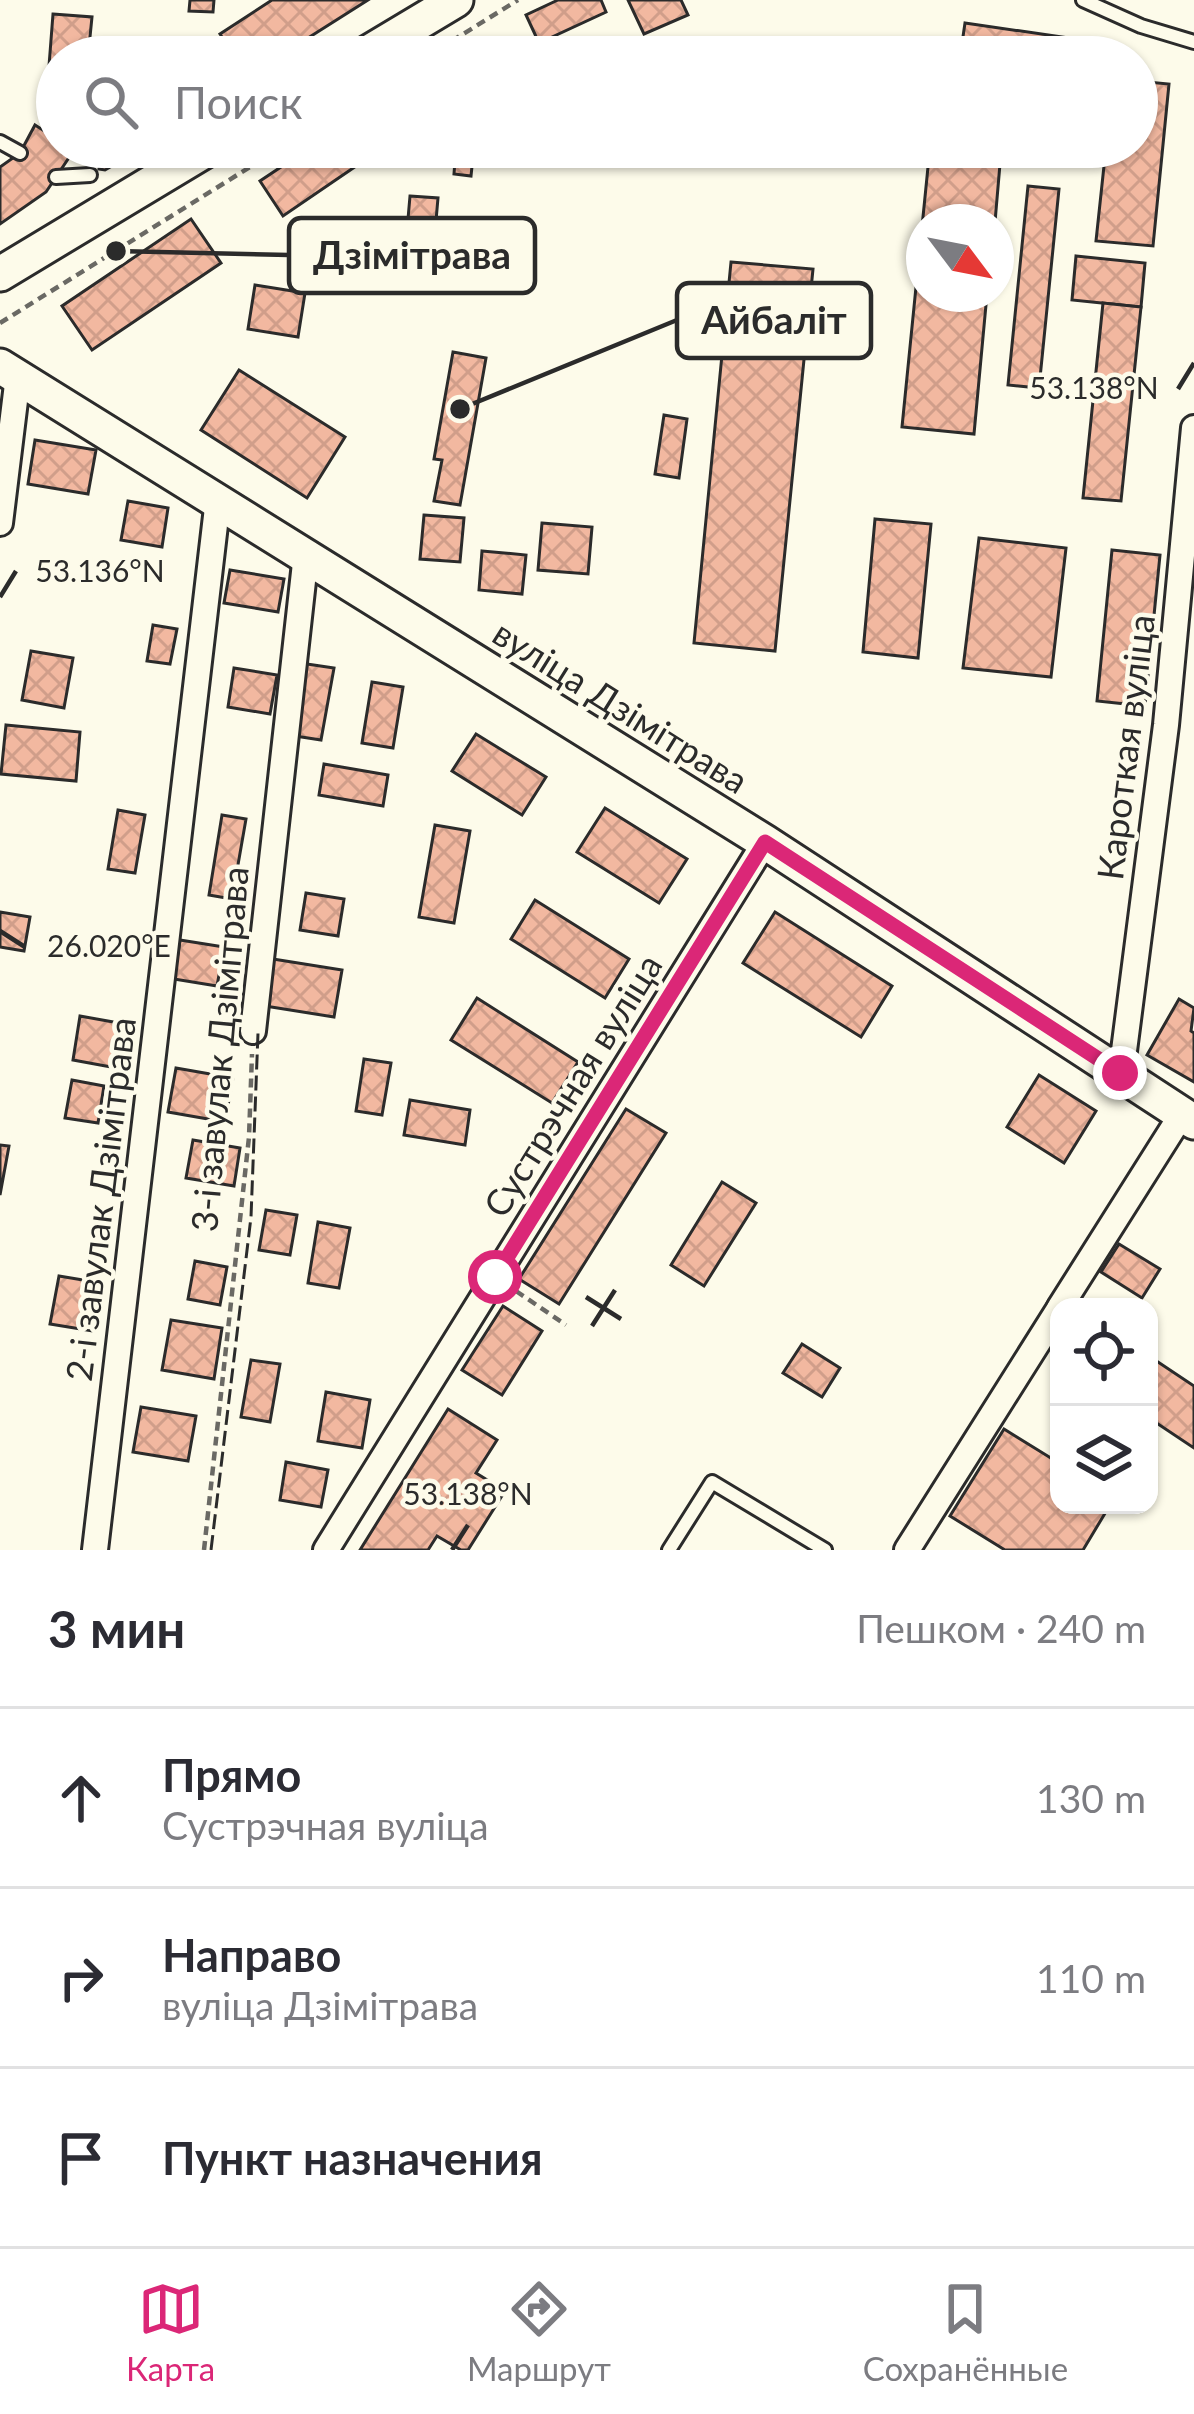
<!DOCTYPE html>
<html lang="ru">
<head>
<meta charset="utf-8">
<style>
	:root { --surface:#fff; --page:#f7f7f7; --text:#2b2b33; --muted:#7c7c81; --line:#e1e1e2; --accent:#db2777 }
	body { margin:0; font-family:Lato,sans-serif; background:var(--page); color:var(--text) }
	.controls { position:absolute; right:36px; bottom:36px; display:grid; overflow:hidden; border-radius:24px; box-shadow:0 3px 9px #0004 }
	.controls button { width:108px; height:108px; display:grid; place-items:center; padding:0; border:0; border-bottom:3px solid var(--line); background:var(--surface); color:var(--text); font:60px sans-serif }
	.compass { position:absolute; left:906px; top:204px; width:108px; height:108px; border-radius:50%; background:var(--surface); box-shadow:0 3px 9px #0004; rotate:122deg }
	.stop { position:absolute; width:36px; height:36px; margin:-27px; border:9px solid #db2777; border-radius:50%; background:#fff }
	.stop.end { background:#db2777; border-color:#fff; box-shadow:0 3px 12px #0008 }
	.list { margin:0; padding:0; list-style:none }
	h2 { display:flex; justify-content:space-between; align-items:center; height:156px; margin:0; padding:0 48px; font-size:51px }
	h2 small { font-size:39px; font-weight:400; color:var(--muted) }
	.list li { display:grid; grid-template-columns:78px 1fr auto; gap:36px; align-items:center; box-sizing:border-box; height:180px; padding:0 48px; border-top:3px solid var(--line) }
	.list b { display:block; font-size:45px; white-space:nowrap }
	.list p { margin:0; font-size:39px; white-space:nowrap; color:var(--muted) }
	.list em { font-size:39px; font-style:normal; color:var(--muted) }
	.icon { flex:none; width:66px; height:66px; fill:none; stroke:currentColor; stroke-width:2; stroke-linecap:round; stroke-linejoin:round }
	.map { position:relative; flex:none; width:1194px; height:1550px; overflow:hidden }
	.search { position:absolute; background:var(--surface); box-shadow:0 3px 9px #0004; left:36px; right:36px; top:36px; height:132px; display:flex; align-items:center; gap:30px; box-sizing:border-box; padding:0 42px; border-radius:66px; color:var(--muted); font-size:45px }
	.sheet { height:696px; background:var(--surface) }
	nav { display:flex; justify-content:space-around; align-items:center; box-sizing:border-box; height:168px; border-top:3px solid var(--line); background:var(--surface); font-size:33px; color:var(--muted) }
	nav a { display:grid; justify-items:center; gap:6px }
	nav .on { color:var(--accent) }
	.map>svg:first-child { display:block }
	.building { fill:url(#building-cross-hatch); stroke:#2b2b2b; stroke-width:3 }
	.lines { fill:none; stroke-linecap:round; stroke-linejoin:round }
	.lane-casing { stroke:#2b2b2b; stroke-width:18 }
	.street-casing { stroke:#2b2b2b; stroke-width:30 }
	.secondary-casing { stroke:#2b2b2b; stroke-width:39 }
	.path { stroke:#6a6964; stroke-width:4.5; stroke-dasharray:9 6; stroke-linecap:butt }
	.lane { stroke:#fdfbea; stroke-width:12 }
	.street { stroke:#fdfbea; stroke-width:24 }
	.secondary { stroke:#fdfbea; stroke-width:33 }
	.fence { stroke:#2b2b2b; stroke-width:3; stroke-dasharray:15 6; stroke-linecap:butt }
	.route { stroke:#db2777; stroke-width:15 }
	.ticks { fill:none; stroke:#2b2b2b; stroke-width:4.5 }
	.labels { text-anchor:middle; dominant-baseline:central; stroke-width:9; stroke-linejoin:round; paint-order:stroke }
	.street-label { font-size:36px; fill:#2b2b2b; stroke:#fdfbea }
	.ticks-label { font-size:30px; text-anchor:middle; fill:#2b2b2b; stroke:#fdfbea; stroke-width:9; stroke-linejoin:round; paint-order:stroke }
	.leader { fill:none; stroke:#2b2b2b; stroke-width:4.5 }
	.callout-dot { fill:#2b2b2b; stroke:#fdfbea; stroke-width:4.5 }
	.callout { fill:#fdfbea; stroke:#2b2b2b; stroke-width:4.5 }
	.callout-label { font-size:39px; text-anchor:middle; font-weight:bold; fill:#2b2b2b }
</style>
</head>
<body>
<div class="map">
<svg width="1194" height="1550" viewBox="0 0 1194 1550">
	<defs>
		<pattern id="building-cross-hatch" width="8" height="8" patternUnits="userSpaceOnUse" patternTransform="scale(3)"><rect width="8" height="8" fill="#f2b8a0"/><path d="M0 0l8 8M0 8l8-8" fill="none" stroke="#d09e8a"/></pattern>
	</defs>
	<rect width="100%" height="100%" fill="#fdfbea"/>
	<g class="building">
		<polygon points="190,0 214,0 213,12 189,11"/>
		<polygon points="272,0 368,0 278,57 235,57 220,34"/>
		<polygon points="558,0 601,0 606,12 539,43 526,15"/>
		<polygon points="628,0 681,0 688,15 644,34"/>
		<polygon points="53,14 92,17 88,57 57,57 57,106 46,105"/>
		<polygon points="965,23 1069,38 1066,57 960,57"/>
		<polygon points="487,40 521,42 520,57 486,57"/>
		<polygon points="1137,81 1169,84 1153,246 1096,241 1106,147 1137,147"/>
		<polygon points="35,125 57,139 57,147 74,150 46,192 0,224 0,167 20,153"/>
		<polygon points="102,147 139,147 138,151 105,170 99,169"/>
		<polygon points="311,147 348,147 359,164 283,216 260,181"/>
		<polygon points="456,147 474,147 471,176 454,174"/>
		<polygon points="929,157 1000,164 995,222 924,222 924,294 987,294 974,434 902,427"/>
		<polygon points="1028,186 1059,189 1039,388 1008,385"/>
		<polygon points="410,196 438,198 433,255 405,253"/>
		<polygon points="191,219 221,263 92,350 62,306"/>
		<polygon points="1076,256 1145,263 1141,307 1072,300"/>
		<polygon points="731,262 813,269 775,651 694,643"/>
		<polygon points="255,285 305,293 298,337 248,329"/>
		<polygon points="1103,303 1141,307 1121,501 1083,498"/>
		<polygon points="453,352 486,358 460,505 434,501 442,460 434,459"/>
		<polygon points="239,370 345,437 307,498 201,430"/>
		<polygon points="664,415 687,419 679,478 655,474"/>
		<polygon points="35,440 96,450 88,494 28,484"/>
		<polygon points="128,501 168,508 162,547 121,540"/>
		<polygon points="424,515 464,518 460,562 420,559"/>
		<polygon points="875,519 931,524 918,658 863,652"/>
		<polygon points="542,523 592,527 588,574 538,570"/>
		<polygon points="979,538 1066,548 1051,677 963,668"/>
		<polygon points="1112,550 1160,555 1145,706 1097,701"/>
		<polygon points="482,551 526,555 522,594 479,590"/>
		<polygon points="230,570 284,579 278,612 224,603"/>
		<polygon points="153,625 177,629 170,664 147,661"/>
		<polygon points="31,651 73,658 64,708 22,700"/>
		<polygon points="307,664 334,668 321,740 295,736"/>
		<polygon points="234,668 277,675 270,714 228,707"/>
		<polygon points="372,682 403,687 393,748 362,743"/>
		<polygon points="6,725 80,732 76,781 1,774"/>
		<polygon points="476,734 546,777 522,815 452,771"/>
		<polygon points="324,764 388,775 383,806 319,795"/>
		<polygon points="605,808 687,859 659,903 577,852"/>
		<polygon points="118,810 145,815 135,873 108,869"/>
		<polygon points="222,815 246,819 232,899 209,895"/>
		<polygon points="435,825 470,831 454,923 419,917"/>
		<polygon points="306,893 344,899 338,936 300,930"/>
		<polygon points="535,900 629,959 605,998 511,939"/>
		<polygon points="0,912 30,917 24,951 0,947"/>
		<polygon points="775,912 892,986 861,1037 743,963"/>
		<polygon points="180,940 224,947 217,986 174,979"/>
		<polygon points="273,959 342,970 334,1017 265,1006"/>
		<polygon points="477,998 578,1062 552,1103 451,1040"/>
		<polygon points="1179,999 1194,1008 1191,1031 1194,1033 1194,1082 1147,1055"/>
		<polygon points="80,1016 119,1023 111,1067 73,1060"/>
		<polygon points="364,1059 391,1063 382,1115 356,1111"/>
		<polygon points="176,1068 233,1078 225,1122 168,1112"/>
		<polygon points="1039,1075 1096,1111 1064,1163 1007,1127"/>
		<polygon points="72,1080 104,1086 98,1123 65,1118"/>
		<polygon points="410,1100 470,1110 465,1145 404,1135"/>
		<polygon points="626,1109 666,1133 559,1304 519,1279"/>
		<polygon points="193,1140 240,1148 234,1186 186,1178"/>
		<polygon points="0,1145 9,1146 0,1195"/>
		<polygon points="722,1182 756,1203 704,1286 671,1265"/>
		<polygon points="266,1210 297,1215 290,1255 259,1250"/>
		<polygon points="318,1222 350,1228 339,1288 308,1283"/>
		<polygon points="1119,1244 1160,1269 1142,1298 1101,1272"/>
		<polygon points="195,1261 227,1267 220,1305 188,1299"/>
		<polygon points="59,1276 101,1283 93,1331 50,1324"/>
		<polygon points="503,1306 542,1331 502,1395 462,1370"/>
		<polygon points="171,1320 222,1328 214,1379 162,1370"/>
		<polygon points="802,1344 840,1368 822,1397 783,1373"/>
		<polygon points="1149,1356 1194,1386 1194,1448 1149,1418"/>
		<polygon points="251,1360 280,1364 270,1422 241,1417"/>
		<polygon points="326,1392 370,1400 362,1448 318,1441"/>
		<polygon points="141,1407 196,1416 188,1461 133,1452"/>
		<polygon points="448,1409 497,1440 476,1473 505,1491 468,1550 461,1550 437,1536 428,1550 360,1550"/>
		<polygon points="1004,1429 1059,1463 1059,1505 1110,1505 1083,1550 1005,1550 950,1516"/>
		<polygon points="286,1462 328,1470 321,1507 280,1500"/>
	</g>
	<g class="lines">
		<defs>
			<g id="lane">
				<polyline points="1083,0 1141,26 1194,42"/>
				<polyline points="0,142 20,153"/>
				<polyline points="56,177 90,175"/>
				<polyline points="669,1550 712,1482 825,1550"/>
			</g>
			<g id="street">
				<polyline points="0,523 18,376"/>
				<polyline points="253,1031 306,554"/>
				<polyline points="1121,1074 1166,725 1194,428"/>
				<polyline points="1060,1307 1182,1114"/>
				<polyline points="95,1550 218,499"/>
				<polyline points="326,1550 765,842"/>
				<polyline points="907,1550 1059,1309"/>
			</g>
			<g id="secondary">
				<polyline points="361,57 456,0"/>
				<polyline points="0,274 211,147"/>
				<polyline points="0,366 765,842 1194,1122"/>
			</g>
		</defs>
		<use href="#lane" class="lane-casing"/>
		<use href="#street" class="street-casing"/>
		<use href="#secondary" class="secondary-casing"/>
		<g class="path">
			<polyline points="426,57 518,0"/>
			<polyline points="0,323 282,147"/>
			<polyline points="516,1291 566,1325"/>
			<polyline points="204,1550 249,1137 252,1054"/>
		</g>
		<use href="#lane" class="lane"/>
		<use href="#street" class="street"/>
		<use href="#secondary" class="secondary"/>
		<polyline class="fence" points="211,1550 251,1217 258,1033"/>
	</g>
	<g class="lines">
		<polyline class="route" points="495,1277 765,842 1120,1073"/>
	</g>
	<path class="ticks" d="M1178 389 1194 363M0 597 16 571M0 931 25 947M586 1297 621 1319M592 1326 615 1290M452 1550 468 1525"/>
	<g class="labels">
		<g class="street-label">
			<text transform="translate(621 706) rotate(32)">вуліца Дзімітрава</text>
			<text transform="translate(1125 747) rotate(-83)">Кароткая вуліца</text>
			<text transform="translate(219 1049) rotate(-85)">3-і завулак Дзімітрава</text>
			<text transform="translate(572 1085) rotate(-58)">Сустрэчная вуліца</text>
			<text transform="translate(100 1199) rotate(-83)">2-і завулак Дзімітрава</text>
		</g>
	</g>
	<g class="ticks-label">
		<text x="1094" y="399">53.138°N</text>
		<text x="100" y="582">53.136°N</text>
		<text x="109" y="957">26.020°E</text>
		<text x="468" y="1505">53.138°N</text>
	</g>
	<path class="leader" d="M116 251L289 255M460 409L677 320"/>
	<g class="callout-dot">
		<circle cx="116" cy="251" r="12"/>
		<circle cx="460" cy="409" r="12"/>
	</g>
	<g class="callout">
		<rect x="289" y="218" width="246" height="75" rx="12"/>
		<rect x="677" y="283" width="194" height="75" rx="12"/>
	</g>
	<g class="callout-label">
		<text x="412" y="269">Дзімітрава</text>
		<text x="774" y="334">Айбаліт</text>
	</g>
</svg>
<div class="controls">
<button><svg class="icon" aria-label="locate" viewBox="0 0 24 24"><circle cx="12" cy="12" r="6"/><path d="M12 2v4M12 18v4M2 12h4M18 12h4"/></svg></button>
<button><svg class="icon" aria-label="layers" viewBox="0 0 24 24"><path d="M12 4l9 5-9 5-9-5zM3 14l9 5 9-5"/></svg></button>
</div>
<svg class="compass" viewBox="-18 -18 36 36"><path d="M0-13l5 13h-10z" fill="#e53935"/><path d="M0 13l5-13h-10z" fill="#7c7c81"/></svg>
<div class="stop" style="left:495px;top:1277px"></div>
<div class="stop end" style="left:1120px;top:1073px"></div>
<div class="search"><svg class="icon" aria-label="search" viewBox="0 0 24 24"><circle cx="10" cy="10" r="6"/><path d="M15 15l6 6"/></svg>Поиск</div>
</div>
<section class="sheet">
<h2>3 мин<small>Пешком · 240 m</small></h2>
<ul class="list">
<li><svg class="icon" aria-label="ahead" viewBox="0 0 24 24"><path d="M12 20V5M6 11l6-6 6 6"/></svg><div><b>Прямо</b><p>Сустрэчная вуліца</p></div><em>130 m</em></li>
<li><svg class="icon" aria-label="right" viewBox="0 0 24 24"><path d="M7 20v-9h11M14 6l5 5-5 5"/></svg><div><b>Направо</b><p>вуліца Дзімітрава</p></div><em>110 m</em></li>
<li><svg class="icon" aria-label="arrive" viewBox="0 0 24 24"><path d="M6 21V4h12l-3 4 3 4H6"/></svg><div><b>Пункт назначения</b></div></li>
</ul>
</section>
<nav>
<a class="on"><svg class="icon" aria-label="map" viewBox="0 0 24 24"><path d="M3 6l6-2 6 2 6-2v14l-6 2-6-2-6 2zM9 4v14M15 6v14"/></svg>Карта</a>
<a><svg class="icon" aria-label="directions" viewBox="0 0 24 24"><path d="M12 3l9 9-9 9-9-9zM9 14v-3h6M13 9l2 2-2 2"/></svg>Маршрут</a>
<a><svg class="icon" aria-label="saved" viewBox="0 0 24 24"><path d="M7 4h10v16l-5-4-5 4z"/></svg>Сохранённые</a>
</nav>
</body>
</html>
